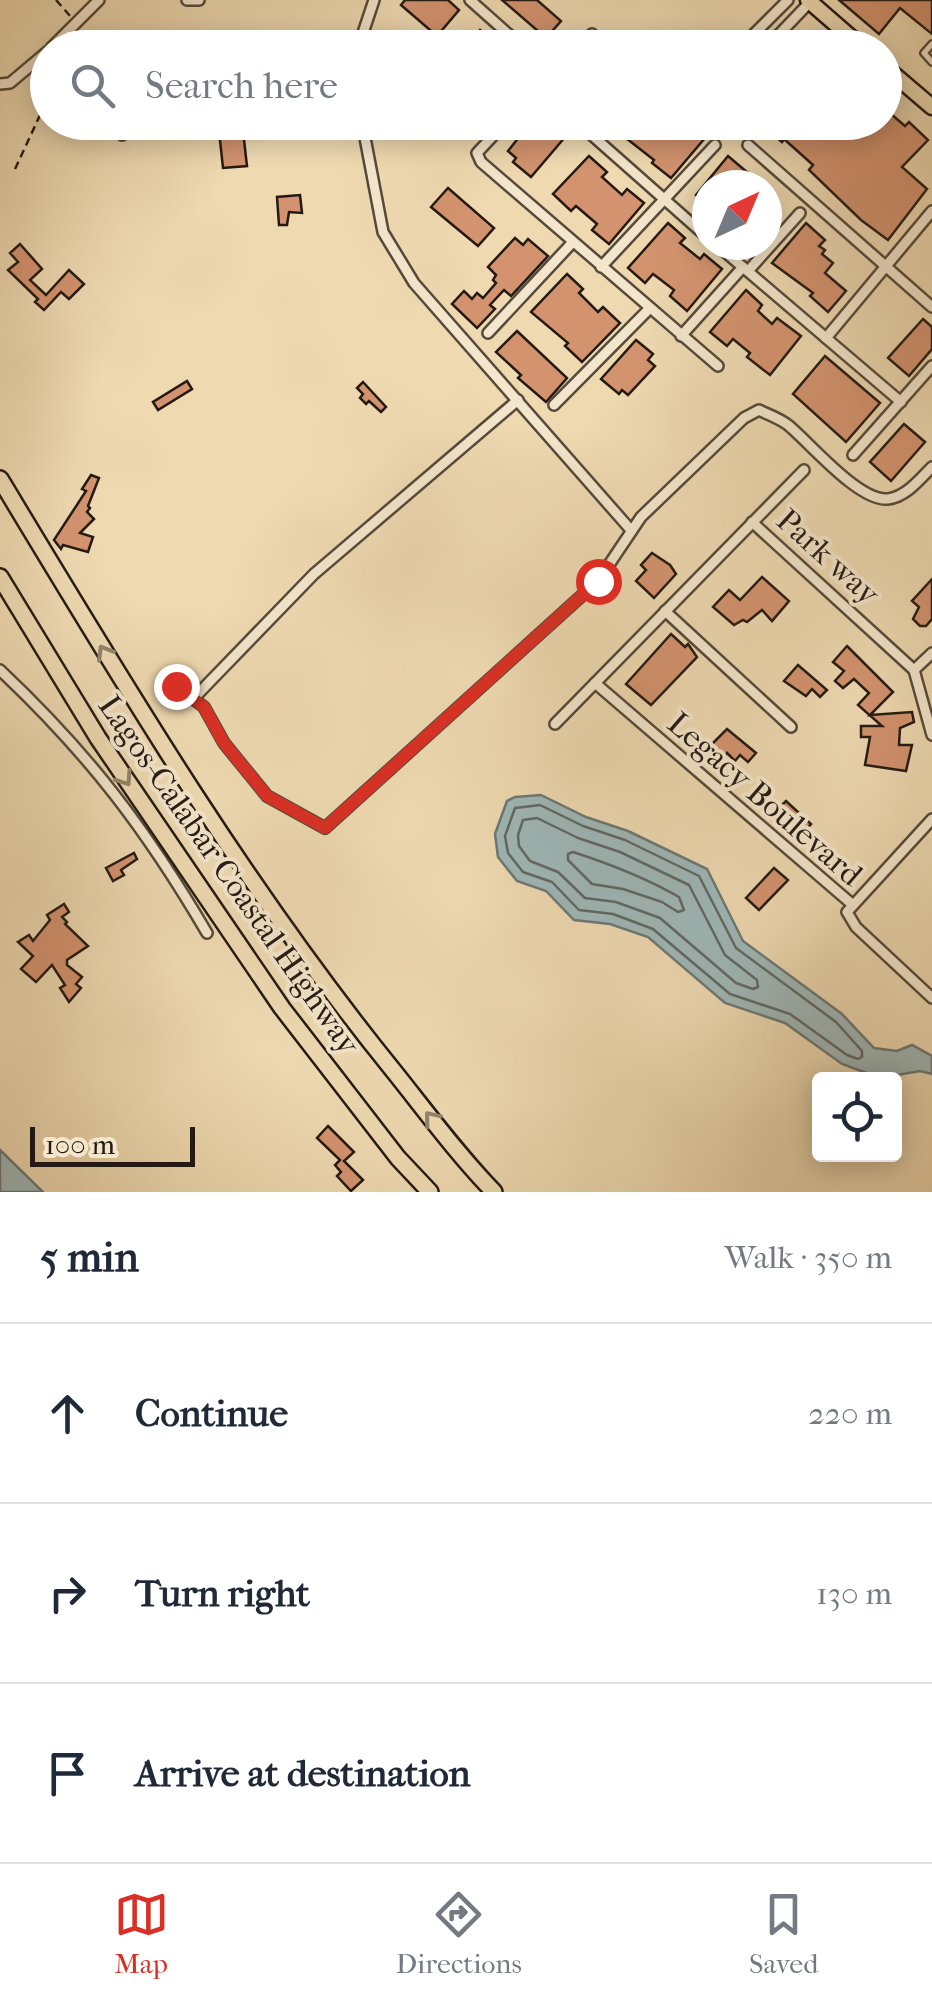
<!DOCTYPE html>
<html lang="en">
<head>
<meta charset="utf-8">
<style>
	:root { --surface:#fff; --page:#f6f6f7; --text:#1f2937; --muted:#747a83; --line:#e0e1e3; --accent:#d93025 }
	body { margin:0; font-family:"IM FELL French Canon",serif; background:var(--page); color:var(--text) }
	.controls { position:absolute; right:30px; bottom:30px; display:grid; overflow:hidden; border-radius:10px; box-shadow:0 5px 25px #0003 }
	.controls button { width:90px; height:90px; display:grid; place-items:center; padding:0; border:0; border-bottom:2px solid var(--line); background:var(--surface); color:var(--text); font:50px sans-serif }
	.compass { position:absolute; left:692px; top:170px; width:90px; height:90px; border-radius:50%; background:var(--surface); box-shadow:0 5px 25px #0003; rotate:44deg }
	.scale { position:absolute; left:30px; bottom:25px; width:165px; box-sizing:border-box; padding-left:10px; border:5px solid #241a13; border-top:0; font-size:28px; line-height:35px; white-space:nowrap; color:#241a13; -webkit-text-stroke:8px #f4e6cc; paint-order:stroke }
	.stop { position:absolute; width:30px; height:30px; margin:-22px; border:8px solid #d93025; border-radius:50%; background:#fff }
	.stop.end { background:#d93025; border-color:#fff; box-shadow:0 2px 10px #0008 }
	.list { margin:0; padding:0; list-style:none }
	h2 { display:flex; justify-content:space-between; align-items:center; height:130px; margin:0; padding:0 40px; font-size:42px }
	h2 small { font-size:32px; font-weight:400; color:var(--muted) }
	.list li { display:grid; grid-template-columns:65px 1fr auto; gap:30px; align-items:center; box-sizing:border-box; height:180px; padding:0 40px; border-top:2px solid var(--line) }
	.list b { display:block; font-size:38px; white-space:nowrap }
	.list em { font-size:32px; font-style:normal; color:var(--muted) }
	.icon { flex:none; width:55px; height:55px; fill:none; stroke:currentColor; stroke-width:2; stroke-linecap:round; stroke-linejoin:round }
	.map { position:relative; flex:none; width:932px; height:1192px; overflow:hidden }
	.search { position:absolute; background:var(--surface); box-shadow:0 5px 25px #0003; left:30px; right:30px; top:30px; height:110px; display:flex; align-items:center; gap:25px; box-sizing:border-box; padding:0 35px; border-radius:55px; color:var(--muted); font-size:38px }
	.sheet { height:670px; background:var(--surface) }
	nav { display:flex; justify-content:space-around; align-items:center; box-sizing:border-box; height:140px; border-top:2px solid var(--line); background:var(--surface); font-size:28px; color:var(--muted) }
	nav a { display:grid; justify-items:center; gap:5px }
	nav .on { color:var(--accent) }
	.map>svg:first-child { display:block }
	.water { fill:#9eb7b7; stroke:#6d7875; stroke-width:2.5 }
	.lines { fill:none; stroke-linecap:round; stroke-linejoin:round }
	.shore { stroke:#616865; stroke-width:2.5 }
	.building { fill:#d3936f; stroke:#241a13; stroke-width:2.5 }
	.service-casing { stroke:#564a3a; stroke-width:10 }
	.minor-casing { stroke:#564a3a; stroke-width:14 }
	.primary-casing { stroke:#241a13; stroke-width:19 }
	.trunk-casing { stroke:#241a13; stroke-width:20 }
	.path { stroke:#241a13; stroke-width:2.5; stroke-dasharray:8 5; stroke-linecap:butt }
	.service { stroke:#f4e6cc; stroke-width:5 }
	.minor { stroke:#f4e6cc; stroke-width:9 }
	.primary { stroke:#eed9b1; stroke-width:14 }
	.trunk { stroke:#eed9b1; stroke-width:15 }
	.oneway { stroke:#93836a }
	.route { stroke:#d93025; stroke-width:12 }
	.labels { text-anchor:middle; dominant-baseline:central; stroke-width:8; stroke-linejoin:round; paint-order:stroke }
	.street-label { font-size:32px; fill:#241a13; stroke:#f4e6cc }
</style>
</head>
<body>
<div class="map">
<svg width="932" height="1192" viewBox="0 0 932 1192">
	<rect width="100%" height="100%" fill="#eed9b1"/>
	<filter id="stains"><feTurbulence type="fractalNoise" baseFrequency=".002" numOctaves="4"/><feColorMatrix values="0 0 0 0 .2 0 0 0 0 .09 0 0 0 0 .02 0 0 0 .5 -.17"/></filter>
	<radialGradient id="worn" r=".72"><stop offset=".6" stop-color="#630" stop-opacity="0"/><stop offset="1" stop-color="#630" stop-opacity=".3"/></radialGradient>
	<g class="water">
		<polygon points="541,795 586,817 628,831 707,869 743,941 842,1014 874,1048 897,1051 912,1045 932,1056 932,1074 920,1071 880,1078 842,1064 785,1023 725,1003 648,937 610,924 574,920 546,891 517,881 498,857 495,834 507,801 515,797"/>
		<polygon points="0,1150 43,1192 0,1192"/>
	</g>
	<g class="lines">
		<g class="shore">
			<polygon points="540,805 583,826 625,840 699,876 736,948 836,1022 862,1051 862,1057 858,1059 847,1055 790,1014 730,994 653,929 613,914 579,910 552,882 523,872 508,853 505,836 515,808"/>
			<polygon points="537,818 578,838 620,852 689,885 725,955 757,980 758,987 753,989 736,983 660,918 616,902 585,898 558,872 530,861 519,846 518,835 523,820"/>
			<path d="M573 852C610 864 646 878 679 897L684 910 678 912 662 902 623 889 592 884 568 860V854Z"/>
		</g>
	</g>
	<g class="building">
		<polygon points="405,0 448,0 459,10 437,36 401,5"/>
		<polygon points="502,0 537,0 561,21 546,38"/>
		<polygon points="839,0 932,0 932,34 900,8 879,34"/>
		<polygon points="480,30 502,48 466,48"/>
		<polygon points="884,108 905,126 909,122 928,140 902,167 927,189 888,240 861,220 809,170 813,165 784,139 782,142 765,127 769,122 884,122"/>
		<polygon points="218,122 242,122 247,166 223,168"/>
		<polygon points="531,122 542,127 550,122 566,136 531,177 513,162 516,158 508,151"/>
		<polygon points="625,122 674,122 681,129 686,123 705,138 671,178 652,163 654,160 617,131"/>
		<polygon points="589,156 607,172 602,177 622,195 627,189 644,203 609,244 592,230 597,224 576,206 571,211 553,194"/>
		<polygon points="728,156 748,173 743,179 750,185 707,185 707,204 696,195"/>
		<polygon points="448,188 494,228 478,246 431,207"/>
		<polygon points="300,195 302,213 289,212 287,225 279,225 277,197"/>
		<polygon points="668,223 685,238 680,243 700,259 704,254 722,269 687,311 670,296 674,290 661,280 653,274 645,283 628,268"/>
		<polygon points="806,223 825,240 819,246 825,250 822,254 833,263 825,273 846,291 828,312 810,296 813,293 772,263"/>
		<polygon points="515,238 523,245 528,239 548,256 511,296 504,290 490,305 495,309 477,328 452,304 464,291 472,299 477,293 483,298 496,283 493,280 496,275 488,267"/>
		<polygon points="20,244 42,269 30,280 46,295 69,270 84,284 69,299 61,292 44,310 35,302 38,299 8,270 18,262 10,253"/>
		<polygon points="567,274 583,289 579,293 598,312 603,307 620,323 582,362 565,346 568,343 531,312"/>
		<polygon points="746,290 762,305 758,311 772,324 777,318 801,336 770,375 747,357 750,353 733,339 727,346 710,332"/>
		<polygon points="923,319 932,327 932,349 909,376 888,358"/>
		<polygon points="517,331 567,378 546,402 518,378 521,375 496,352"/>
		<polygon points="636,340 653,354 648,360 655,366 628,395 622,390 619,394 601,379"/>
		<polygon points="825,356 880,403 846,442 793,394"/>
		<polygon points="187,381 192,389 158,410 153,402"/>
		<polygon points="363,382 386,407 381,412 369,401 366,404 360,398 363,394 357,388"/>
		<polygon points="904,424 925,442 891,481 870,462"/>
		<polygon points="91,475 99,478 88,506 90,508 87,512 94,519 80,533 93,537 88,552 63,545 61,549 54,540 86,491 82,489"/>
		<polygon points="652,553 670,565 676,574 654,598 636,581 646,570 641,565"/>
		<polygon points="762,577 789,601 772,621 762,610 747,622 743,620 734,625 713,607 729,590 740,600"/>
		<polygon points="932,579 932,619 926,626 920,626 913,619 919,607 912,601"/>
		<polygon points="671,634 685,647 688,644 697,657 651,705 626,684"/>
		<polygon points="847,646 893,692 870,715 912,712 914,722 900,728 899,745 912,745 906,771 865,765 870,737 861,737 861,726 882,726 858,705 869,693 854,679 843,688 835,681 844,671 833,662"/>
		<polygon points="798,665 827,690 820,697 812,689 806,696 784,681"/>
		<polygon points="727,729 756,753 748,762 740,755 735,761 727,753 724,757 711,745"/>
		<polygon points="786,801 811,824 798,838 783,825 789,819 778,809"/>
		<polygon points="134,853 137,859 121,870 124,875 113,881 106,868"/>
		<polygon points="774,868 788,880 759,910 746,898"/>
		<polygon points="64,904 69,912 62,917 67,922 65,924 88,946 67,960 67,965 82,977 76,984 81,988 69,1002 60,988 65,985 52,965 36,982 21,969 33,956 18,942 29,935 33,941 50,920 47,915"/>
		<polygon points="328,1126 354,1152 344,1161 363,1180 351,1191 337,1176 341,1172 335,1165 340,1160 317,1138"/>
	</g>
	<g class="lines">
		<defs>
			<polyline id="service" points="932,44 924,53 932,62"/>
			<g id="minor">
				<polyline points="187,0 199,0"/>
				<polyline points="470,0 524,48"/>
				<polyline points="51,48 99,0"/>
				<polyline points="358,48 374,0"/>
				<polyline points="579,48 592,34"/>
				<polyline points="740,48 788,0"/>
				<polyline points="766,48 810,2"/>
				<polyline points="0,84 10,83 48,51"/>
				<polyline points="362,122 383,232 414,283 630,529"/>
				<polyline points="506,122 477,153 481,162 718,366"/>
				<polyline points="577,122 707,237"/>
				<polyline points="122,135 135,122"/>
				<polyline points="748,145 932,307"/>
				<polyline points="717,245 901,402"/>
				<polyline points="601,267 715,145"/>
				<polyline points="748,271 800,213"/>
				<polyline points="488,333 572,243"/>
				<polyline points="681,336 743,267"/>
				<polyline points="826,338 932,211"/>
				<polyline points="554,405 650,308"/>
				<polyline points="853,455 932,366"/>
				<polyline points="752,522 914,670 932,735"/>
				<polyline points="665,611 791,727"/>
				<path d="M0 670C89 754 146 829 207 933"/>
				<polyline points="914,670 932,653"/>
				<polyline points="595,683 853,905"/>
				<path d="M176 686 204 707 224 743 267 796 325 828 598 581 641 517 744 418 759 410C769 415 779 418 788 425 810 443 859 502 888 499 906 497 920 479 932 467"/>
				<polyline points="193,699 314,574 518,400"/>
				<polyline points="555,724 804,470"/>
				<polyline points="932,819 847,912 856,927 932,998"/>
			</g>
			<g id="primary">
				<polyline points="808,0 863,48"/>
				<polyline points="884,66 932,107"/>
			</g>
			<g id="trunk">
				<path d="M0 479C122 681 243 885 392 1069 425 1110 457 1154 494 1192"/>
				<polyline points="0,577 98,738 282,1008 398,1158 430,1192"/>
			</g>
		</defs>
		<use href="#service" class="service-casing"/>
		<use href="#minor" class="minor-casing"/>
		<use href="#primary" class="primary-casing"/>
		<use href="#trunk" class="trunk-casing"/>
		<g class="path">
			<polyline points="56,0 71,17"/>
			<polyline points="15,169 48,98"/>
		</g>
		<use href="#service" class="service"/>
		<use href="#minor" class="minor"/>
		<use href="#primary" class="primary"/>
		<use href="#trunk" class="trunk"/>
	</g>
	<defs><path id="oneway-chevron" d="M-2-3.5L2.5 0L-2 3.5" fill="none" stroke-width="1.6" stroke-linecap="round" stroke-linejoin="round" transform="scale(2.5)"/></defs>
	<g class="oneway">
		<use href="#oneway-chevron" transform="translate(104 652) rotate(-121)"/>
		<use href="#oneway-chevron" transform="translate(125 779) rotate(56)"/>
		<use href="#oneway-chevron" transform="translate(431 1118) rotate(-129)"/>
	</g>
	<g class="lines">
		<polyline class="route" points="176,686 204,707 224,743 267,796 325,828 598,581"/>
	</g>
	<g class="labels">
		<g class="street-label">
			<text transform="translate(828 557) rotate(42)">Park way</text>
			<text transform="translate(765 799) rotate(41)">Legacy Boulevard</text>
			<text transform="translate(229 875) rotate(55)">Lagos-Calabar Coastal Highway</text>
		</g>
	</g>
	<rect width="100%" height="100%" filter="url(#stains)"/>
	<rect width="100%" height="100%" fill="url(#worn)"/>
</svg>
<div class="controls">
<button><svg class="icon" aria-label="locate" viewBox="0 0 24 24"><circle cx="12" cy="12" r="6"/><path d="M12 2v4M12 18v4M2 12h4M18 12h4"/></svg></button>
</div>
<svg class="compass" viewBox="-18 -18 36 36"><path d="M0-13l5 13h-10z" fill="#e53935"/><path d="M0 13l5-13h-10z" fill="#747a83"/></svg>
<div class="scale">100 m</div>
<div class="stop" style="left:598px;top:581px"></div>
<div class="stop end" style="left:176px;top:686px"></div>
<div class="search"><svg class="icon" aria-label="search" viewBox="0 0 24 24"><circle cx="10" cy="10" r="6"/><path d="M15 15l6 6"/></svg>Search here</div>
</div>
<section class="sheet">
<h2>5 min<small>Walk · 350 m</small></h2>
<ul class="list">
<li><svg class="icon" aria-label="ahead" viewBox="0 0 24 24"><path d="M12 20V5M6 11l6-6 6 6"/></svg><div><b>Continue</b></div><em>220 m</em></li>
<li><svg class="icon" aria-label="right" viewBox="0 0 24 24"><path d="M7 20v-9h11M14 6l5 5-5 5"/></svg><div><b>Turn right</b></div><em>130 m</em></li>
<li><svg class="icon" aria-label="arrive" viewBox="0 0 24 24"><path d="M6 21V4h12l-3 4 3 4H6"/></svg><div><b>Arrive at destination</b></div></li>
</ul>
</section>
<nav>
<a class="on"><svg class="icon" aria-label="map" viewBox="0 0 24 24"><path d="M3 6l6-2 6 2 6-2v14l-6 2-6-2-6 2zM9 4v14M15 6v14"/></svg>Map</a>
<a><svg class="icon" aria-label="directions" viewBox="0 0 24 24"><path d="M12 3l9 9-9 9-9-9zM9 14v-3h6M13 9l2 2-2 2"/></svg>Directions</a>
<a><svg class="icon" aria-label="saved" viewBox="0 0 24 24"><path d="M7 4h10v16l-5-4-5 4z"/></svg>Saved</a>
</nav>
</body>
</html>
